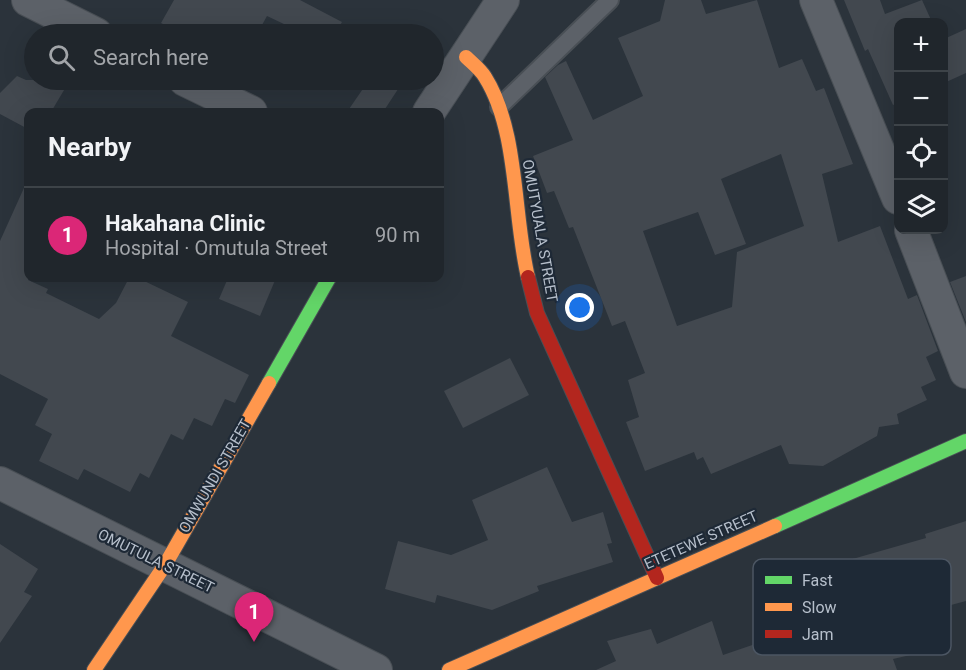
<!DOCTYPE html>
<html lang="en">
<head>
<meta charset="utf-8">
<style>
	:root { --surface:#20262c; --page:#282e34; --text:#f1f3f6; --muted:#a2a5a9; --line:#3d4348; --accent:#db2777 }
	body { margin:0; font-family:Roboto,sans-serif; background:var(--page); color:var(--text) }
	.controls { position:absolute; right:18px; top:18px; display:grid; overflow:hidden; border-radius:12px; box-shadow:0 6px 24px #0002 }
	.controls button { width:54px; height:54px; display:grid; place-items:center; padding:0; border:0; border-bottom:2px solid var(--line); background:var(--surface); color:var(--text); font:30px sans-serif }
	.you { position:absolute; left:580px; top:308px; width:21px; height:21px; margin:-15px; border:4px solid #fff; border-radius:50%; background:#1a73e8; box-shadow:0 0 0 9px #1a73e833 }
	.badge { display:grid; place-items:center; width:39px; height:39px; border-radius:50%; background:var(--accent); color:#fff; font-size:20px; font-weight:700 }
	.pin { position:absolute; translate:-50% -50px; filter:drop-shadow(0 2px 3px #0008) }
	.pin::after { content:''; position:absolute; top:32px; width:21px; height:18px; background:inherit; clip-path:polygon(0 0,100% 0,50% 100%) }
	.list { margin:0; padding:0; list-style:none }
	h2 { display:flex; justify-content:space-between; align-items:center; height:78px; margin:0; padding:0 24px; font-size:26px }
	h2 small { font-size:20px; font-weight:400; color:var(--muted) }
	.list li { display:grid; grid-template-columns:39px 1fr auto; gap:18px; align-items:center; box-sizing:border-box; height:96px; padding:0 24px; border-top:2px solid var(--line) }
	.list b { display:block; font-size:22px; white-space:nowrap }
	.list p { margin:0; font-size:20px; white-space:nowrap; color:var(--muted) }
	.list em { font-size:20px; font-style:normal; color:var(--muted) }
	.icon { flex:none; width:33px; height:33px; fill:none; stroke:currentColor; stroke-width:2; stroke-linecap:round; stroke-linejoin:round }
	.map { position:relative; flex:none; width:966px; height:670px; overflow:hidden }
	.search { position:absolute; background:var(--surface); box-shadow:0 6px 24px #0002; left:24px; top:24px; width:420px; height:66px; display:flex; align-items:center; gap:15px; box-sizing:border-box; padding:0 21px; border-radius:33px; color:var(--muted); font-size:22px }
	.panel { position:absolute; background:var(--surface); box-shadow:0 6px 24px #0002; left:24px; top:108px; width:420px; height:174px; border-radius:12px }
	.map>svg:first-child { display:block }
	.building { fill:#42484f; fill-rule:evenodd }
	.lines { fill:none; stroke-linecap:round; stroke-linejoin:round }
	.lane-casing { stroke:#494f55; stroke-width:20 }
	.street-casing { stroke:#494f55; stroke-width:34 }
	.fast-casing { stroke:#494f55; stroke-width:16 }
	.slow-casing { stroke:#494f55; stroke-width:16 }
	.jam-casing { stroke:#494f55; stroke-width:16 }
	.lane { stroke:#5c6168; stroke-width:16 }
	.street { stroke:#5c6168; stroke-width:32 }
	.fast { stroke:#63d668; stroke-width:14 }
	.slow { stroke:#ff974d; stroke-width:14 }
	.jam { stroke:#b3261e; stroke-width:14 }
	.labels { text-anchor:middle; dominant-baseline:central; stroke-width:4.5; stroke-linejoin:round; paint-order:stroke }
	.street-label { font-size:15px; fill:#b6bfcb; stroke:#1e2936 }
	.key { fill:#1e2936; stroke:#4c5663; stroke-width:1.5 }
	.key-label { font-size:16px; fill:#b6bfcb }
</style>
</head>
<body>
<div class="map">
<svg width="966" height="670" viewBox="0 0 966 670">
	<rect width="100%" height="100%" fill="#2b333b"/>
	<g class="building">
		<polygon points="174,0 300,0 342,22 335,34 305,34 267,16 257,34 182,34 161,23"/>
		<path d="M665 0H701L706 14 757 0 779 68 802 59 816 91 824 88 853 164 822 174 838 242 880 226 908 299 917 295 938 351 926 357 936 380 921 387 927 400 897 414 899 424 879 427 877 436 823 466 789 464 781 445 711 474 703 457 697 460 694 452 645 471 626 422 639 417 628 380 645 373 625 321 612 326 573 227 569 228 554 191 547 193 533 156 573 140 545 77 558 65 566 61 593 120 643 96 618 38 660 21ZM781 154 804 226 737 252 732 307 677 326 643 231 698 212 715 255 746 244 721 179Z"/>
		<polygon points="844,0 880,0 885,14 922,0 932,22 898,22 898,103 893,105 868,49 865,51"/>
		<polygon points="966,29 966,73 944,83 944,39"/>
		<polygon points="17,76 26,80 70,80 51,112 28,112 28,129 0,114 0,93"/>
		<polygon points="369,80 404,80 383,112 347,112"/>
		<polygon points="28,179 28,280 48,289 46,293 99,319 116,303 129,278 138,278 188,302 171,336 249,375 235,403 225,399 212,426 194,418 183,440 171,434 149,478 140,473 130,492 84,469 78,480 39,461 52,434 35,425 48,399 0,374 0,241"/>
		<polygon points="966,276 966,322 950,282"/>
		<polygon points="228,278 276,278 260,316 219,299"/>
		<polygon points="510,358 529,395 463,428 444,391"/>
		<polygon points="547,467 572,522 603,512 612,543 607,544 613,562 537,586 539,591 492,610 437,595 435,603 385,589 398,541 451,555 488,540 472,500"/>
		<polygon points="966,521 966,601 936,609 945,647 893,659 897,670 596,670 616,661 607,641 651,629 657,644 712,621 723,655 808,626 787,584 835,564 926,538 925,534"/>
		<polygon points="0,544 38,569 24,592 32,596 0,643"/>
	</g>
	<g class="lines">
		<defs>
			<polyline id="lane" points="499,107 610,0"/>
			<g id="street">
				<polyline points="28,0 96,34"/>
				<polyline points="816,0 898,198"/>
				<polyline points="185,80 251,112"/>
				<polyline points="429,112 503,0"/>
				<polyline points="911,230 966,372"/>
				<polyline points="0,483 376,670"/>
			</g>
			<g id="fast">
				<polyline points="269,383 329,278"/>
				<polyline points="775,526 966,441"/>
			</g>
			<g id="slow">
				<path d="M466 57C472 63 481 70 485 77 519 131 513 216 528 277"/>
				<polyline points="94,670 165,565 269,383"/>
				<polyline points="449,670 775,526"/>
			</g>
			<polyline id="jam" points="528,277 537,313 657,578"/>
		</defs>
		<use href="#lane" class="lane-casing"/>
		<use href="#street" class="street-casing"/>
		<use href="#fast" class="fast-casing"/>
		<use href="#slow" class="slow-casing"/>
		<use href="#jam" class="jam-casing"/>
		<use href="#lane" class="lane"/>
		<use href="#street" class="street"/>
		<use href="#fast" class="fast"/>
		<use href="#slow" class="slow"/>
		<use href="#jam" class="jam"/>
	</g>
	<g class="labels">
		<g class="street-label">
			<text transform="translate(540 231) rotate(80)">OMUTYUALA STREET</text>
			<text transform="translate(215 476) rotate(-60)">OMWUNDI STREET</text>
			<text transform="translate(701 540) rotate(-24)">ETETEWE STREET</text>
			<text transform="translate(156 561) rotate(26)">OMUTULA STREET</text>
		</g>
	</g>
	<rect x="753" y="559" width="198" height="96" rx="9" class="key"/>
	<rect x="765" y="576" width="27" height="8" fill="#63d668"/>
	<rect x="765" y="603" width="27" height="8" fill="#ff974d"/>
	<rect x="765" y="630" width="27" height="8" fill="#b3261e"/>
	<g class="key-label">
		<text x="802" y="586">Fast</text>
		<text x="802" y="613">Slow</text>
		<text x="802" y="640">Jam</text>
	</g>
</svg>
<div class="controls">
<button>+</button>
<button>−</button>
<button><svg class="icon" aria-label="locate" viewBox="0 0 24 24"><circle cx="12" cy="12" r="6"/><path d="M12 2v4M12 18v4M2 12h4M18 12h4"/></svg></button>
<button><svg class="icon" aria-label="layers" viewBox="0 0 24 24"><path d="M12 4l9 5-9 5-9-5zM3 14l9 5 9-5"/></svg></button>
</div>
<div class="you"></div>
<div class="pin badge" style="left:254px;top:642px">1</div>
<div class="search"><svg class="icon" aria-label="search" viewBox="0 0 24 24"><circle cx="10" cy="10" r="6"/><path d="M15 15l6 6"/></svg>Search here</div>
<section class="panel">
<h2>Nearby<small></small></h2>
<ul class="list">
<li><span class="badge">1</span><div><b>Hakahana Clinic</b><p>Hospital · Omutula Street</p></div><em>90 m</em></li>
</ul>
</section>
</div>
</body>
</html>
